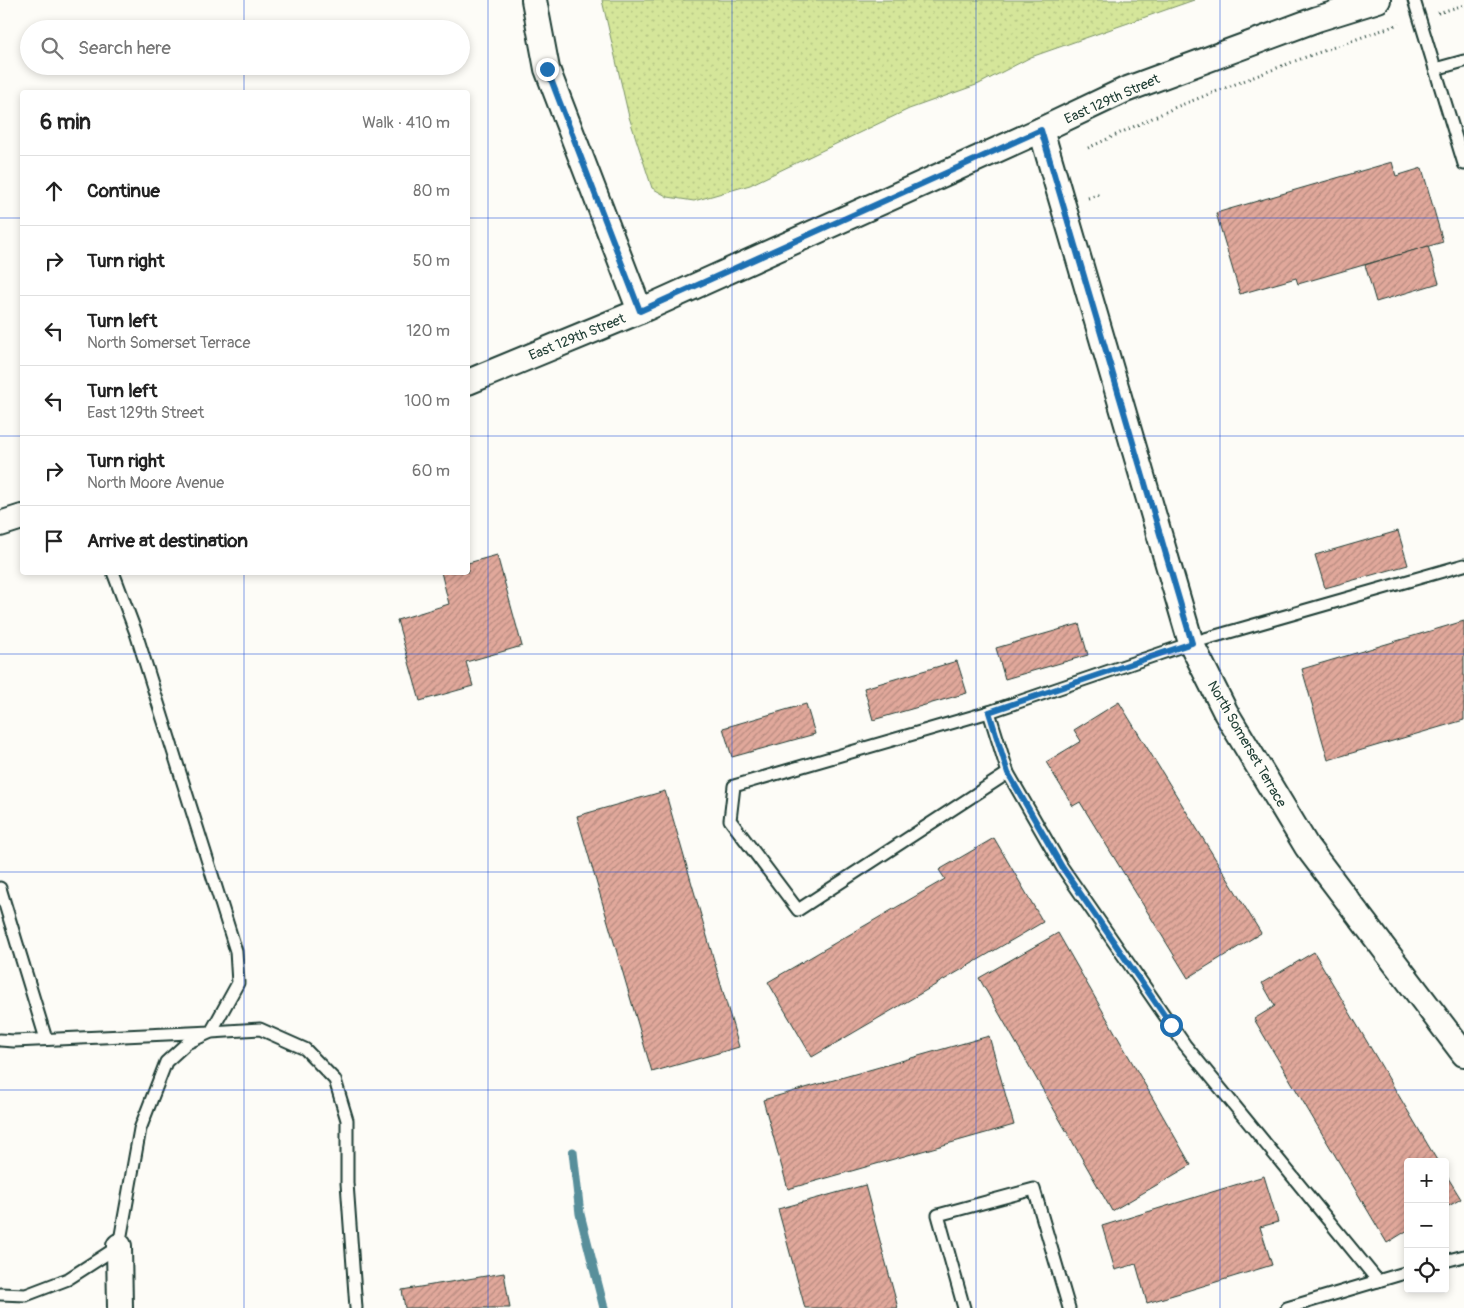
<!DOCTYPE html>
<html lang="en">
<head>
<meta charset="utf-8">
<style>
	:root { --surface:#fff; --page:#f6f6f6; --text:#222; --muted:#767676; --line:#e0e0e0 }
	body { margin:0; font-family:Pangolin,sans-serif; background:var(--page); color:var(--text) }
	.controls { position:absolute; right:15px; bottom:15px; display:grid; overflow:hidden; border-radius:5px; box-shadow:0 2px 8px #0003 }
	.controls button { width:45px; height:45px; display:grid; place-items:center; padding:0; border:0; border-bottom:1px solid var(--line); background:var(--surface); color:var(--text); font:25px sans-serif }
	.stop { position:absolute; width:15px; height:15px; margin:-11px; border:4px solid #1f6fb2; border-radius:50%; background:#fff }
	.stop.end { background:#1f6fb2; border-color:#fff; box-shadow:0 1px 5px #0008 }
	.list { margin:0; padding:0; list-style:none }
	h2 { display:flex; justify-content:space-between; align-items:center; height:65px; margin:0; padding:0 20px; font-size:21px }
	h2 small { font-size:16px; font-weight:400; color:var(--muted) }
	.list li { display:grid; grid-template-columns:32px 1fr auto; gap:15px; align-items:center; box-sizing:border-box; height:70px; padding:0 20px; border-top:1px solid var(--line) }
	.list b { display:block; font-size:19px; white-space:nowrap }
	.list p { margin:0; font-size:16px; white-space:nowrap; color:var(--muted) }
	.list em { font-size:16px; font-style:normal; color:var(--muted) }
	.icon { flex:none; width:28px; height:28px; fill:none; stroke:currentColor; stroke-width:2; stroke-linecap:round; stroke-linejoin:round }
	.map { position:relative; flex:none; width:1464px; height:1308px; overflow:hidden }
	.search { position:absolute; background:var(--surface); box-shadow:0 2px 8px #0003; left:20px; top:20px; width:450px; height:55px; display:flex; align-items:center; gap:12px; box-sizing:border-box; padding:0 18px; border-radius:28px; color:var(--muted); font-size:19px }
	.panel { position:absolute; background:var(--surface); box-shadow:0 2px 8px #0003; left:20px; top:90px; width:450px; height:485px; border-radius:5px }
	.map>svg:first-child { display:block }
	.grass { fill:url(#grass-dots); stroke:#7a9267 }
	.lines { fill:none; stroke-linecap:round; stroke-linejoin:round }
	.stream { stroke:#598f9b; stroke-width:9 }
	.building { fill:url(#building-hatch); stroke:#1f3d34 }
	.service-casing { stroke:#1f3d34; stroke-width:15 }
	.minor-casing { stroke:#1f3d34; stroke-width:28 }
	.path { stroke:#1f3d34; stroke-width:3; stroke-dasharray:1 4; stroke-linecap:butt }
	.service { stroke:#fdfcf7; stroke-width:11 }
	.minor { stroke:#fdfcf7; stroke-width:24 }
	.route { stroke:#1f6fb2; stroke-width:6 }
	.grid { fill:none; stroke:#1d4ed8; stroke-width:1; stroke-opacity:0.55 }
	.labels { text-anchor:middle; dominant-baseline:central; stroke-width:4; stroke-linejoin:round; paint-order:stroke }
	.street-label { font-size:14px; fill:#1f3d34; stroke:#fdfcf7 }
</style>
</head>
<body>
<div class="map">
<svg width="1464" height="1308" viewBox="0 0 1464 1308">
	<defs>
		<pattern id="grass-dots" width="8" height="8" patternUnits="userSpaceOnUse" patternTransform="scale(1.25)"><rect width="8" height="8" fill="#d5e69a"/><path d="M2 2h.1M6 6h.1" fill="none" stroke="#b6c685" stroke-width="1.8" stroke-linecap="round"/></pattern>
		<pattern id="building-hatch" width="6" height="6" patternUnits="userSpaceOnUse" patternTransform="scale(1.25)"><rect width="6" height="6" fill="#e1a89b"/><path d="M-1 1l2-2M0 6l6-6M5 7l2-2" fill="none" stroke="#b68a7f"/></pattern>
	</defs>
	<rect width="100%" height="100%" fill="#fdfcf7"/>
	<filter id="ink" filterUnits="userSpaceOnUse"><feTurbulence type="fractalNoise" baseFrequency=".02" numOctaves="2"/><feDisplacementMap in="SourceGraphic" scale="10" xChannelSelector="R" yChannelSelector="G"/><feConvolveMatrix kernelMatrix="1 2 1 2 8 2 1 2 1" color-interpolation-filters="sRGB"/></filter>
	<g filter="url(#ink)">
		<polygon class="grass" points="602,0 1194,0 1031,57 979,84 909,109 750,185 694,201 668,197 652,188 629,117"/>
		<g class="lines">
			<polyline class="stream" points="573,1152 580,1214 604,1308"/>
		</g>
		<g class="building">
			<polygon points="1392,162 1396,176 1422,168 1443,242 1298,284 1296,278 1240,294 1216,213"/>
			<polygon points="1428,246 1439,283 1376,302 1365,265"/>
			<polygon points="1398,531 1408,565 1325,588 1315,555"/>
			<polygon points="497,555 522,646 466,662 473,686 420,701 397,620 449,604 441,572 468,572 468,563"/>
			<polygon points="1464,621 1464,720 1328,760 1302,669"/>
			<polygon points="1079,624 1088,655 1005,679 996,648"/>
			<polygon points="957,661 967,693 873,720 864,688"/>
			<polygon points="1119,702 1261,933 1188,978 1080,802 1073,806 1046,762 1081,741 1074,730"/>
			<polygon points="806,704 815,734 732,757 723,728"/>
			<polygon points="665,791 739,1047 652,1072 577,816"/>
			<polygon points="994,838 1043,922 812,1057 768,982 945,879 939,870"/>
			<polygon points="1058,933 1191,1165 1112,1211 979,978"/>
			<polygon points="1314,952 1438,1162 1408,1162 1408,1230 1387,1243 1254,1019 1275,1006 1262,983"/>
			<polygon points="989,1036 1014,1125 788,1189 763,1100"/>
			<polygon points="1445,1173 1461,1199 1445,1208"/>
			<polygon points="1264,1176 1278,1222 1260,1227 1272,1265 1147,1303 1136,1264 1115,1270 1102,1226"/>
			<polygon points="865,1185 898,1308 805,1308 778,1209"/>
			<polygon points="504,1273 510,1308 405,1308 402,1290"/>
		</g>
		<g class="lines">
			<defs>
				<g id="service">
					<polyline points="1414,0 1464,164"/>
					<polyline points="1435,69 1464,61"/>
					<polyline points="989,712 1008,773 1062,867 1185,1045 1378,1281"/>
					<polyline points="1008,773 798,910 730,820 734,786 989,712 1191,643 1464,565"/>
					<polyline points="0,888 46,1039"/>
					<polyline points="0,1040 14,1041 211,1032 238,983 236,951 136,633 113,572"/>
					<polyline points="1445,1261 1464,1256"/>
					<polyline points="0,1294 26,1295 68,1279 119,1246 140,1129 166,1062 187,1043 211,1032 260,1029 305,1049 335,1080 347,1120 347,1183 356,1308"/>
					<polyline points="964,1308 938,1215 1034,1189 1069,1308"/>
					<polyline points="1287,1308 1408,1272"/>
				</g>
				<g id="minor">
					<polyline points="534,0 547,69 640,311"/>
					<polyline points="1041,130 1191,643 1226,713 1307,847 1464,1054"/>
					<polyline points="468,382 640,311 1041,130 1125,90 1317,19 1378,0"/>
					<polyline points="0,524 22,517"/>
					<polyline points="119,1246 120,1308"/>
				</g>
			</defs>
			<use href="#service" class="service-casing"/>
			<use href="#minor" class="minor-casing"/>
			<g class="path">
				<polyline points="1438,13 1464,5"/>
				<polyline points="1088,148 1176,107 1295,61 1399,24"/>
				<polyline points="1088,198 1101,194"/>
			</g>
			<use href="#service" class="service"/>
			<use href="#minor" class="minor"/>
		</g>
	</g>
	<g class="lines" filter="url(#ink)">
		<polyline class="route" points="547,69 640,311 1041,130 1192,643 989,712 1008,773 1062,867 1171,1025"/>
	</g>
	<path class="grid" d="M244 0V29M488 0V1308M732 0V1308M976 0V1308M1220 0V1308M244 66V92M0 218H22M468 218H1464M0 436H22M468 436H1464M244 572V1308M0 654H1464M0 872H1464M0 1090H1464"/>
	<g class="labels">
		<g class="street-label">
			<text transform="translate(1112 99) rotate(-24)">East 129th Street</text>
			<text transform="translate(577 337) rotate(-22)">East 129th Street</text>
			<text transform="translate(1247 744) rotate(60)">North Somerset Terrace</text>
		</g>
	</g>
</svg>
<div class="controls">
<button>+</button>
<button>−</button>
<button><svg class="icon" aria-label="locate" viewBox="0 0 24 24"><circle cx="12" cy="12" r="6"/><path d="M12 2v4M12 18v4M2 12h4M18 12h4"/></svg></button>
</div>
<div class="stop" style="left:1171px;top:1025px"></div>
<div class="stop end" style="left:547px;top:69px"></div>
<div class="search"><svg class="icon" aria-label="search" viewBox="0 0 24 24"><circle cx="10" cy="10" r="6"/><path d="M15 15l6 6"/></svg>Search here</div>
<section class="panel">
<h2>6 min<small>Walk · 410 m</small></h2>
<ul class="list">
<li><svg class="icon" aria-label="ahead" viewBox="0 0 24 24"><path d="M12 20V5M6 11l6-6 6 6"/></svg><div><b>Continue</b></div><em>80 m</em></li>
<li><svg class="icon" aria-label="right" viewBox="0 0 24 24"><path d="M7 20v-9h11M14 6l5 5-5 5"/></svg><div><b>Turn right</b></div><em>50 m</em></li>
<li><svg class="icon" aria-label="left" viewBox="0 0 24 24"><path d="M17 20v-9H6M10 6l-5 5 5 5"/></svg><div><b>Turn left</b><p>North Somerset Terrace</p></div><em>120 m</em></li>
<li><svg class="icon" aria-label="left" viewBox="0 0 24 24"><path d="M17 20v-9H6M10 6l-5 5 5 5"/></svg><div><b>Turn left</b><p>East 129th Street</p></div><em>100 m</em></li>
<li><svg class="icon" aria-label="right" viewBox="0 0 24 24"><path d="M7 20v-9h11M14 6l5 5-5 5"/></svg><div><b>Turn right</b><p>North Moore Avenue</p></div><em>60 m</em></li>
<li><svg class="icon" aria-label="arrive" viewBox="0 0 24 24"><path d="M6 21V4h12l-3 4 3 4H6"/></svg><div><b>Arrive at destination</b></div></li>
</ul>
</section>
</div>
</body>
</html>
